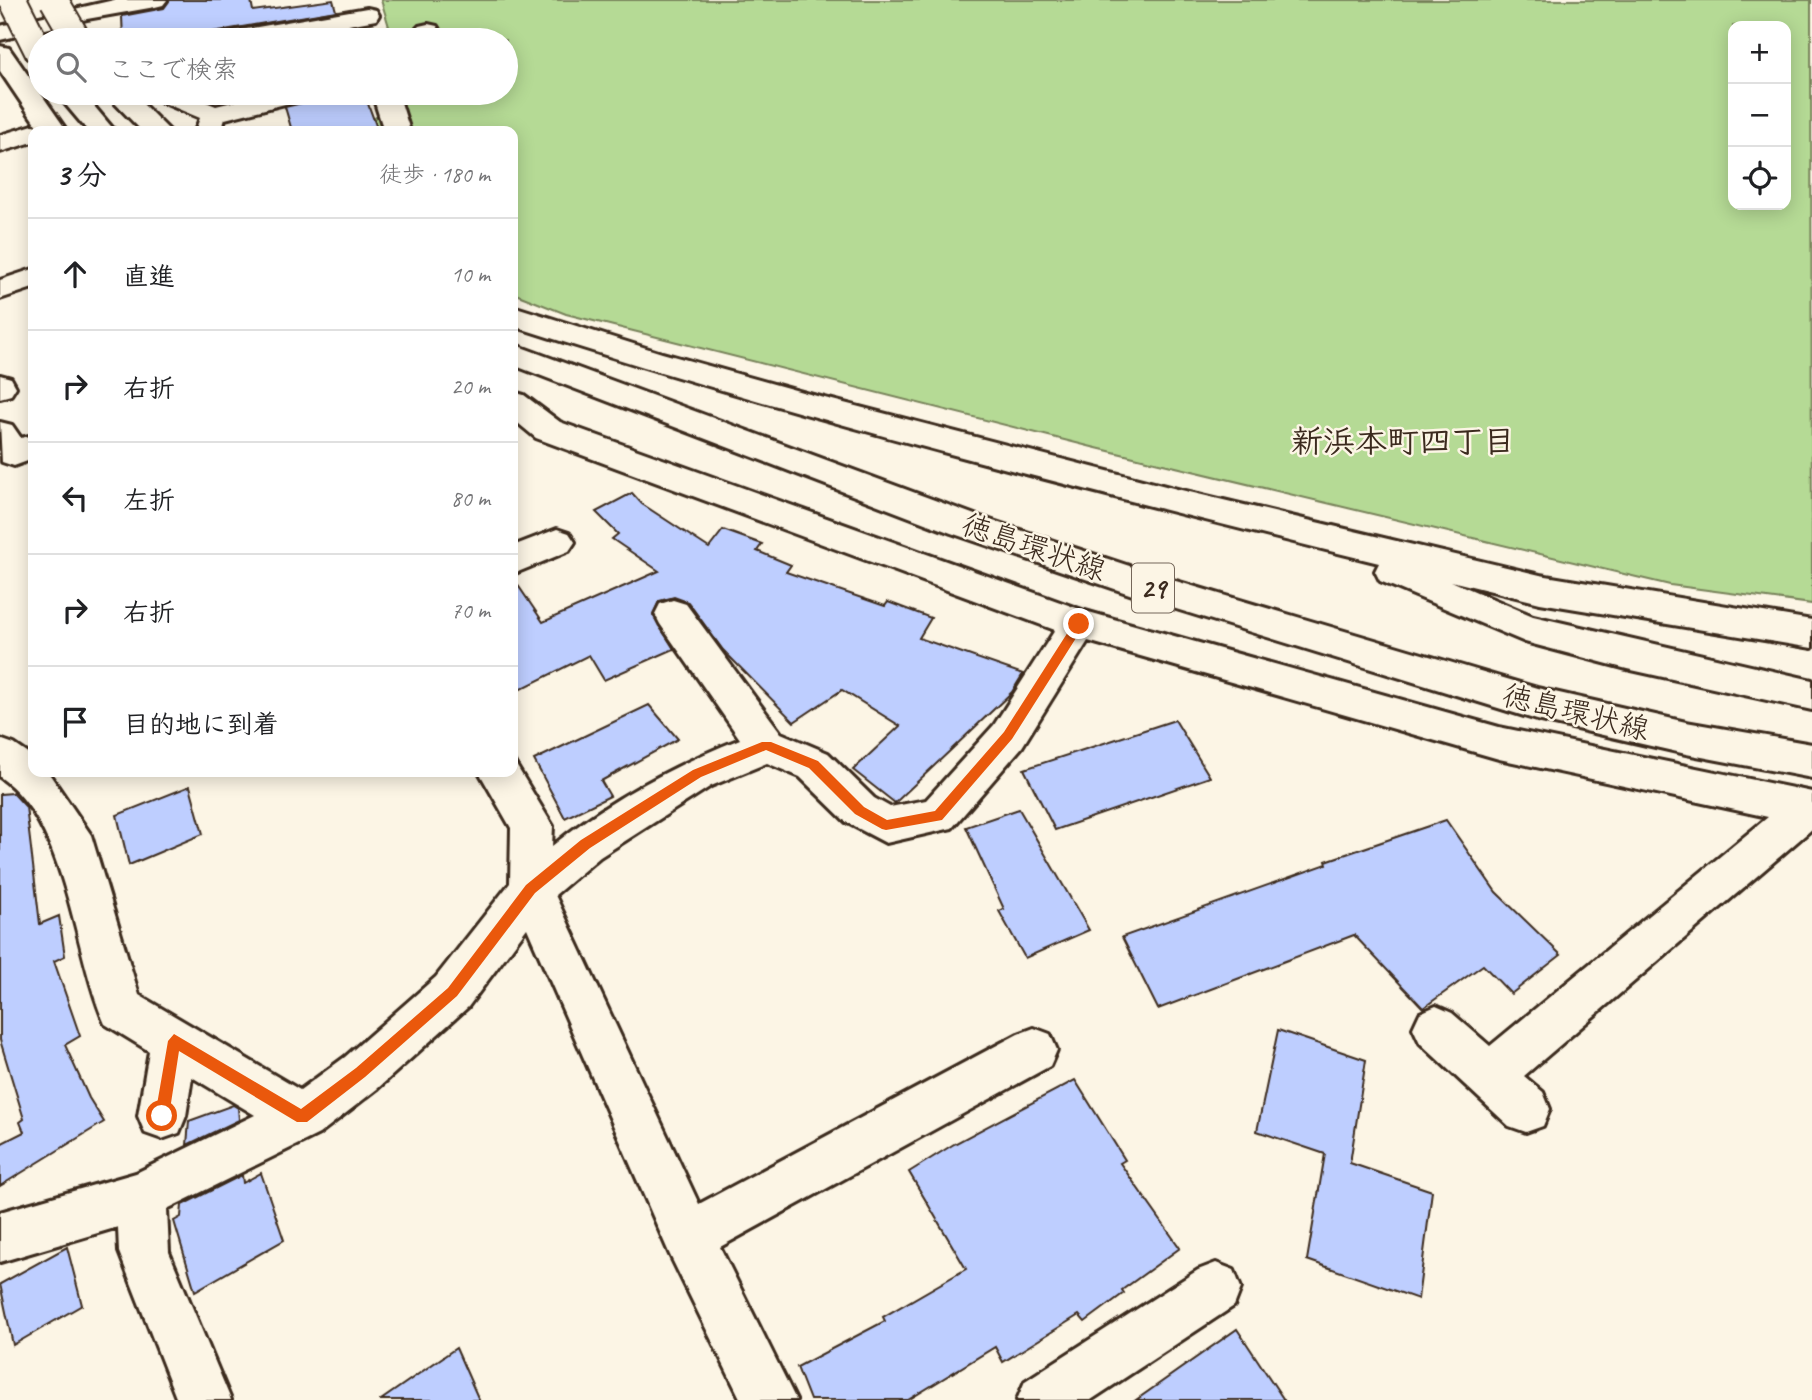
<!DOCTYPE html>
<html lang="ja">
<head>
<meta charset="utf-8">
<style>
	:root { --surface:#fff; --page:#f6f6f6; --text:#202124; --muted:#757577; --line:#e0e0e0 }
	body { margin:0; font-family:Caveat,"Klee One",sans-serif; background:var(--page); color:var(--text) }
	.controls { position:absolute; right:21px; top:21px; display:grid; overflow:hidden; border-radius:14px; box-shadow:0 4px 18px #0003 }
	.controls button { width:63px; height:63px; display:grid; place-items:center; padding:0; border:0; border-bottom:2px solid var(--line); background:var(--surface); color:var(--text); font:35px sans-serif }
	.stop { position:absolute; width:21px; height:21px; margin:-16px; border:5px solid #ea580c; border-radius:50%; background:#fff }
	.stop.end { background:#ea580c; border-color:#fff; box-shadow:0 2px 7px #0008 }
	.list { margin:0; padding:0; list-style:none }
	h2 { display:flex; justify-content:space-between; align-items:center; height:91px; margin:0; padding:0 28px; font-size:30px }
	h2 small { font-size:23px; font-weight:400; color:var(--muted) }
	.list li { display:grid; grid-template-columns:46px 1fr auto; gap:21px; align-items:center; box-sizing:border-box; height:112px; padding:0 28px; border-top:2px solid var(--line) }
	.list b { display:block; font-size:26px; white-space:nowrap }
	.list em { font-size:23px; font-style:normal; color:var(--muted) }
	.icon { flex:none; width:38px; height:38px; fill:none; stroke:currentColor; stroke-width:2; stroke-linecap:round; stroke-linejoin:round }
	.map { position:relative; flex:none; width:1812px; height:1400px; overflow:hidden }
	.search { position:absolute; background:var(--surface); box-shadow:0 4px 18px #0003; left:28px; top:28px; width:490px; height:77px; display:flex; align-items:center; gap:18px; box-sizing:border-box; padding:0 24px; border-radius:38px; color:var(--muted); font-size:26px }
	.panel { position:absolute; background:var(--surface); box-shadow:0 4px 18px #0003; left:28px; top:126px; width:490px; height:651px; border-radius:14px }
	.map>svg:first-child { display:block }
	.green { fill:#b5da95; stroke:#78825a; stroke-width:2; fill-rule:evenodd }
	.building { fill:#beceff; stroke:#3b2a1e; stroke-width:2 }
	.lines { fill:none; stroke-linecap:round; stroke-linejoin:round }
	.minor-casing { stroke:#3b2a1e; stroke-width:6 }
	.major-casing { stroke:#3b2a1e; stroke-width:6 }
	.minor { fill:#fcf5e5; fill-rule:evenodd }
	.major { fill:#fcf5e5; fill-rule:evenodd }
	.major-bridge-casing { stroke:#3b2a1e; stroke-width:31; stroke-linecap:butt }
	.major-bridge { stroke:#fcf5e5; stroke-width:27 }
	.route { fill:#ea580c }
	.labels { text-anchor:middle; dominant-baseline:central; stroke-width:5; stroke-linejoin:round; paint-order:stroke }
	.shield { fill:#fcf5e5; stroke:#75675a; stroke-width:2 }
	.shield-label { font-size:28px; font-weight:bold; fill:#3b2a1e }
	.street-label { font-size:30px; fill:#3b2a1e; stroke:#fcf5e5 }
	.neighbourhood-label { font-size:32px; font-weight:bold; fill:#3b2a1e; stroke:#fcf5e5 }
</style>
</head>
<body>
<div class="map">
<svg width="1812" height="1400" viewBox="0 0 1812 1400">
	<rect width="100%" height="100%" fill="#fcf5e5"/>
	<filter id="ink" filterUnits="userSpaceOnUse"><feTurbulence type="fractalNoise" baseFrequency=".0143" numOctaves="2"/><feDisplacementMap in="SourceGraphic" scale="14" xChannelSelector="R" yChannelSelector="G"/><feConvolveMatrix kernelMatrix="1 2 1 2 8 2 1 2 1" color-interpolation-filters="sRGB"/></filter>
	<g filter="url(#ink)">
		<path class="green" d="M381 0H1811L1812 604 1670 585 1092 447 566 314 513 293V131H349L371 121 406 93H506V40H393ZM1733 26H1786V205H1733Z"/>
		<g class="building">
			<polygon points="170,0 251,0 253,11 333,0 336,11 213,32 208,40 123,40 122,16 164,8"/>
			<polygon points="344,28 348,40 278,40"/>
			<polygon points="316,93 364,93 378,131 292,131 285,107 310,101"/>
			<polygon points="632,493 642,504 709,548 723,530 762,544 757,551 791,565 786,572 885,606 888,602 931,618 919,638 1023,674 1012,692 895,803 853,770 900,726 842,690 794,722 723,650 688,602 674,597 659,601 653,615 674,649 604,680 589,655 513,693 513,578 543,622 659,571 612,539 618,534 596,512"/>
			<polygon points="649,705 678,739 601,781 610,796 565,818 534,760"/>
			<polygon points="1175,720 1210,777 1055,830 1024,769"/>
			<polygon points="190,786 203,834 129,865 117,815"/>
			<polygon points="13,793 26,807 40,924 59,916 65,956 54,961 80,1036 65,1045 89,1098 104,1122 0,1186 0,1144 24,1132 20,1122 24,1119 0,1040 0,794"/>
			<polygon points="1019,809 1089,930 1025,958 999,911 1004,909 966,827"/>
			<polygon points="1446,820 1496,892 1561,955 1511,994 1483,965 1423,1008 1354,935 1158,1009 1122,937 1327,864 1326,861"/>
			<polygon points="1278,1030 1366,1060 1350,1163 1432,1191 1418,1299 1307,1260 1325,1154 1257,1131"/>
			<polygon points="1075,1080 1125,1160 1120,1163 1180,1248 1122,1290 1124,1293 1085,1322 1079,1315 1003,1362 995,1347 908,1400 810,1400 797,1367 885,1321 883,1317 966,1269 909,1172 954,1144"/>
			<polygon points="233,1105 238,1108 239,1120 187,1145 189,1121"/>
			<polygon points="261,1173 284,1240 195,1291 174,1221 181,1217 182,1205 242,1175 243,1183"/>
			<polygon points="67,1247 82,1305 13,1345 0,1284"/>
			<polygon points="1237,1329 1284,1400 1136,1400"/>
			<polygon points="456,1348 479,1400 381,1400"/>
		</g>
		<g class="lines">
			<defs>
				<g id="minor">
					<polygon points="114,0 167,0 163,5 155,7 87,19 0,40 0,26"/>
					<polygon points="367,8 376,10 379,15 376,20 264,40 211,40 214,35 223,33"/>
					<polygon points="428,24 437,26 440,31 432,40 405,40 419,26"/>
					<polygon points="0,46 9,48 67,131 33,131 33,142 0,152 0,135 33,125 37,126 0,71"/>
					<polygon points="148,93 183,93 216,106 269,93 313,93 309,98 225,119 221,131 195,131 200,118 152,98"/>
					<polygon points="372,93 398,93 410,131 384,131"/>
					<polygon points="33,269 33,288 0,299 0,280"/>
					<polygon points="0,375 11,378 16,387 11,395 0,398"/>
					<path d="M513 392 524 395 560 422 1085 611 1499 727 1812 792V829L1524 1076 1543 1092 1550 1109 1543 1126 1526 1132 1509 1126 1420 1043 1413 1028 1420 1013 1436 1006 1452 1013 1490 1046 1768 817 1499 759 1088 641 1022 747 952 828 886 843 846 822 800 777 767 763 711 786 600 857 555 895 699 1204 1018 1034 1034 1028 1050 1034 1057 1050 1050 1066 720 1247 796 1400H741L670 1255 527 928 468 1007 377 1089 319 1134 167 1209 169 1252 231 1400H177L119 1252 118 1227 0 1262V1212L136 1173 255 1115 192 1077 186 1116 179 1133 162 1139 145 1133 138 1116 149 1051 105 1024C73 952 68 824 0 777V739L14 744 33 757V772H48L91 835 139 995 300 1090 345 1057 436 977 510 883 511 828 479 772H513V760L553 826 552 846C608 800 675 765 740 739L660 624 655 614 660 604 673 600 686 604 781 733 828 753 874 798 890 807 926 800 994 725 1055 630 536 438 513 419Z"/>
					<polygon points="0,422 12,425 21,438 33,435 33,459 14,466 2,462"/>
					<polygon points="557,529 569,533 575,542 569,551 513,574 513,546"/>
					<polygon points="1216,1263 1234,1270 1241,1288 1234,1306 1091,1400 1017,1400 1025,1381 1198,1270"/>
				</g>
				<g id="major">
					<polygon points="56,93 83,93 115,131 88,131"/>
					<polygon points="105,93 132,93 170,131 142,131"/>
					<path d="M513 306 662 353 813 395 1177 489 1540 575 1812 620V648L1540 603 1451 581 1533 616 1812 680V710L1627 669 1525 642 1380 581 1375 571 1379 563C1089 492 798 418 513 326Z"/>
					<polygon points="513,344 975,515 1169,579 1537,688 1686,722 1812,744 1812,778 1686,754 1537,720 1150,601 951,533 513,365"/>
				</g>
			</defs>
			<use href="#minor" class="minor-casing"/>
			<use href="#major" class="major-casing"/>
			<use href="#minor" class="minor"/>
			<use href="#major" class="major"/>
			<defs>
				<g id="major-bridge">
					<polyline points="13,0 40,54"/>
					<polyline points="54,0 77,40"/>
				</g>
			</defs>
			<use href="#major-bridge" class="major-bridge-casing"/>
			<use href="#major-bridge" class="major-bridge"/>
		</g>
	</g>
	<polygon class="route" points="1079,620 1083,621 1083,627 1012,739 942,820 886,830 882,829 855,814 809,768 766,750 701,777 590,848 535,893 457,996 365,1077 307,1122 297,1122 179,1051 169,1116 166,1121 157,1121 155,1116 168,1041 174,1034 301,1109 356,1068 448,988 526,885 581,840 693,770 762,742 771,742 818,761 864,807 887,820 935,811 1004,732 1075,621"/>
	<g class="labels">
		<rect class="shield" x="1132" y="563.5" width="42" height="49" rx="5"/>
		<g class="shield-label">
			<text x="1153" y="588">29</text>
		</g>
		<g class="street-label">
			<text transform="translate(1034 547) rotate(19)">徳島環状線</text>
			<text transform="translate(1576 712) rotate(14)">徳島環状線</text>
		</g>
		<g class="neighbourhood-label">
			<text x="1403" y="441">新浜本町四丁目</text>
		</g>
	</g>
</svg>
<div class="controls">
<button>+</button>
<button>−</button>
<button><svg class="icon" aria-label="locate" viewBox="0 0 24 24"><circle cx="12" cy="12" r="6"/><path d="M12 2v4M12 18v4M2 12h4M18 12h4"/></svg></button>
</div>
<div class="stop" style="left:162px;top:1116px"></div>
<div class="stop end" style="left:1079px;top:624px"></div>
<div class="search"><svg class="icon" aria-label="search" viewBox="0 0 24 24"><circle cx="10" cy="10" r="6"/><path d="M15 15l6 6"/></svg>ここで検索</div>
<section class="panel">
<h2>3 分<small>徒歩 · 180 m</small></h2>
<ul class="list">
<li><svg class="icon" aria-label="ahead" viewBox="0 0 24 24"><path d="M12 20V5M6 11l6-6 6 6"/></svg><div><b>直進</b></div><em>10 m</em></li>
<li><svg class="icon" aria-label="right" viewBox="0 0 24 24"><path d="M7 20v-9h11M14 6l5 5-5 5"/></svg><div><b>右折</b></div><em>20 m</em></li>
<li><svg class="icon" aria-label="left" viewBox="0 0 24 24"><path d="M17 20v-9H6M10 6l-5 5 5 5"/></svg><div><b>左折</b></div><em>80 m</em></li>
<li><svg class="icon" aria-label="right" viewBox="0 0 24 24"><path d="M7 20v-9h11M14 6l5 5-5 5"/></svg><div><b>右折</b></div><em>70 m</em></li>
<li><svg class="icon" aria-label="arrive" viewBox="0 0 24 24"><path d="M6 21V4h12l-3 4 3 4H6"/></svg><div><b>目的地に到着</b></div></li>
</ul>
</section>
</div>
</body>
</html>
